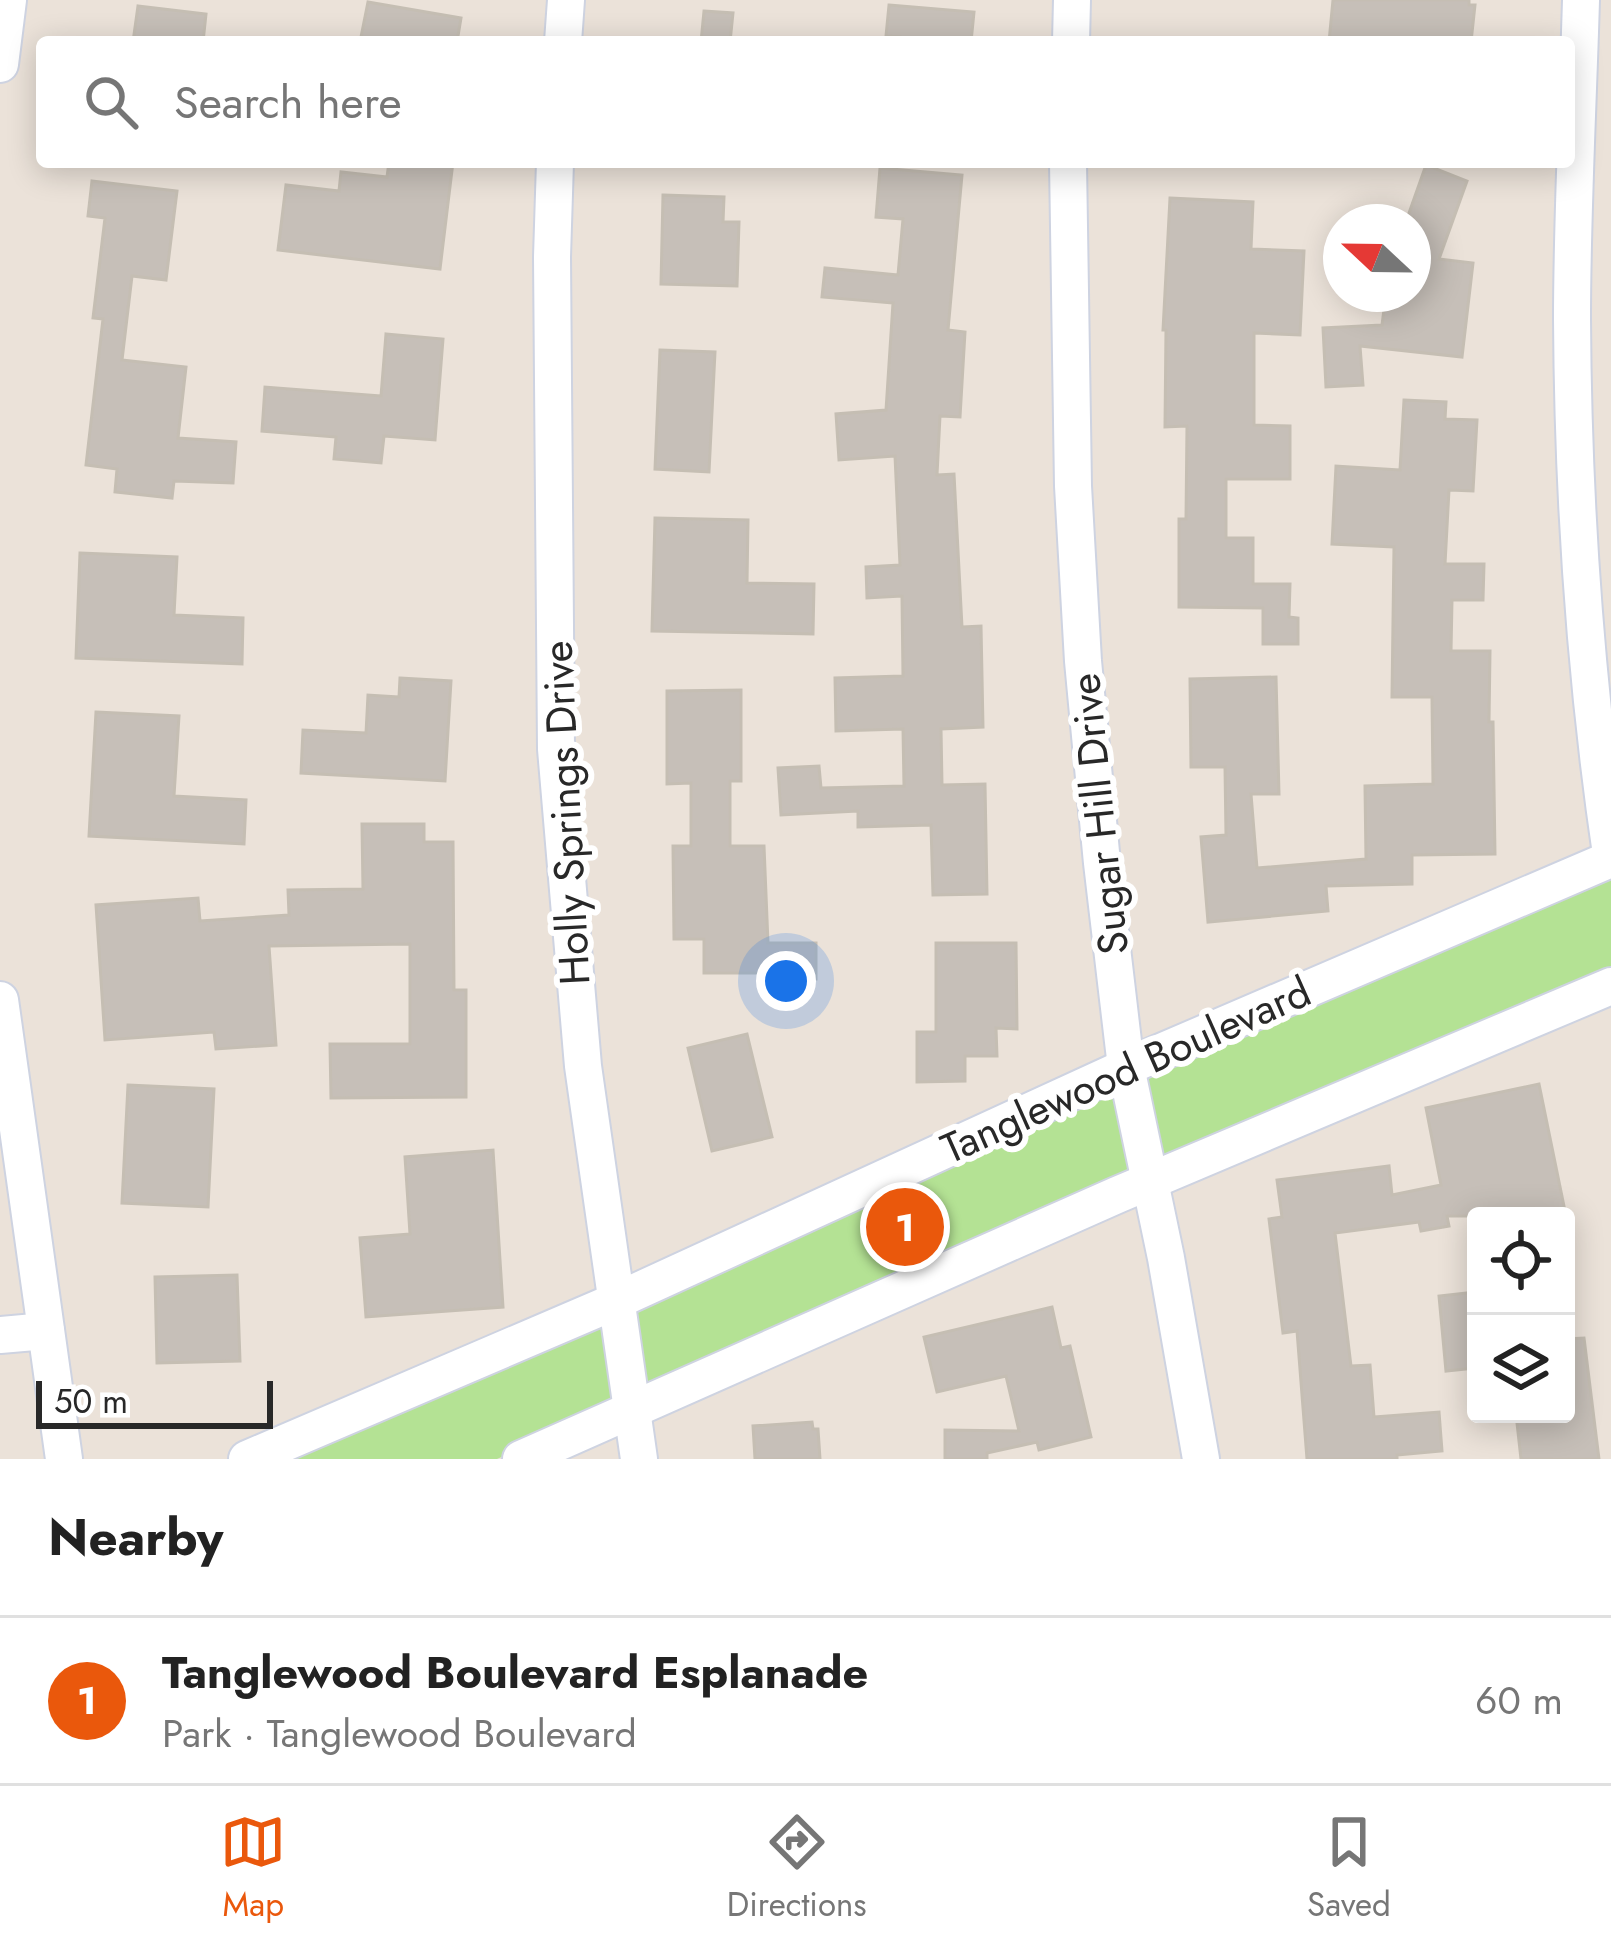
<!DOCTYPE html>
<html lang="en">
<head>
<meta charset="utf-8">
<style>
	:root { --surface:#fff; --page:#f2f2f2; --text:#222; --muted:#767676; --line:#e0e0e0; --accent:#ea580c }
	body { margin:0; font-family:Jost,sans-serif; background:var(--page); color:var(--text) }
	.controls { position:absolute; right:36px; bottom:36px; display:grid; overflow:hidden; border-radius:12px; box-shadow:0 6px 30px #0003 }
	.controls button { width:108px; height:108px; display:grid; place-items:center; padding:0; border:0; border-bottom:3px solid var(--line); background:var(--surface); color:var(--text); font:60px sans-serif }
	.compass { position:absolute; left:1323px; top:204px; width:108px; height:108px; border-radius:50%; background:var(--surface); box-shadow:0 6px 30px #0003; rotate:292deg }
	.scale { position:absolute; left:36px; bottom:30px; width:237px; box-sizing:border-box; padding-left:12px; border:6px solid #282828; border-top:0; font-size:33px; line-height:42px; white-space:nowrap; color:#282828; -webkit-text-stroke:9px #fff; paint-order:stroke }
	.you { position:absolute; left:786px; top:981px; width:42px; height:42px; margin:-30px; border:9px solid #fff; border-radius:50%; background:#1a73e8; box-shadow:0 0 0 18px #1a73e833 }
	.badge { display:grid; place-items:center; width:78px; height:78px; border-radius:50%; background:var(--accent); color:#fff; font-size:39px; font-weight:700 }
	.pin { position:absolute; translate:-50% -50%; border:6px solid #fff; box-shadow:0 3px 12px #0006 }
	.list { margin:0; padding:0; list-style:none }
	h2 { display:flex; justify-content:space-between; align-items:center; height:156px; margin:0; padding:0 48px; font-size:51px }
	h2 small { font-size:39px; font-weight:400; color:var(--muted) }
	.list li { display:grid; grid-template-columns:78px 1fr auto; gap:36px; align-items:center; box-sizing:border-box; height:168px; padding:0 48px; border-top:3px solid var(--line) }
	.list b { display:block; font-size:45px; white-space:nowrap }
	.list p { margin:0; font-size:39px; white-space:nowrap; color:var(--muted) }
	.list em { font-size:39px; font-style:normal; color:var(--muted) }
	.icon { flex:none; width:66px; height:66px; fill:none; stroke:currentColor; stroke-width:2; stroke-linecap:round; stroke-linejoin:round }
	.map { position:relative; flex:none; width:1611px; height:1459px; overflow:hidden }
	.search { position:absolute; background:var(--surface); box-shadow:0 6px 30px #0003; left:36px; right:36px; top:36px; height:132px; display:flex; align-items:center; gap:30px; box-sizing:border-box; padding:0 42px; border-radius:12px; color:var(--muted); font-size:45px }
	.sheet { height:324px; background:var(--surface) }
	nav { display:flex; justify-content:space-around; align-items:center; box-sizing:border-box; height:168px; border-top:3px solid var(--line); background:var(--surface); font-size:33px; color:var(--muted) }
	nav a { display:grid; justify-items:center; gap:6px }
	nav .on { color:var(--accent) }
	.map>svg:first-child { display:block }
	.green { fill:#b4e294 }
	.building { fill:#c6bfb8; stroke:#c5beb3; stroke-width:3 }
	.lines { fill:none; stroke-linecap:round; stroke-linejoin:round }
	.minor-casing { stroke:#ced3e1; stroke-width:40 }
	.minor { stroke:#fff; stroke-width:36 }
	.labels { text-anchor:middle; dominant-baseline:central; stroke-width:12; stroke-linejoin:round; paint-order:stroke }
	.street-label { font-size:42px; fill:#282828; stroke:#fff }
</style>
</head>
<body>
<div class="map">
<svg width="1611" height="1459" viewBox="0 0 1611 1459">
	<rect width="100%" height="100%" fill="#ebe2d9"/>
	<polygon class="green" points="1611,872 1611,971 862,1291 497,1459 266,1459"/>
	<g class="building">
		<polygon points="1333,0 1469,0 1469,5 1475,5 1471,42 1329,42"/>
		<polygon points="368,2 461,18 457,42 360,42"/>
		<polygon points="889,5 974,12 971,42 900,42 900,37 886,36"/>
		<polygon points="138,6 206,14 203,42 133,42"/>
		<polygon points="704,11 733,13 730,42 701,42"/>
		<polygon points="389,162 453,162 440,269 278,250 286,185 339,191 341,172 387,177"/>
		<polygon points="1426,165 1467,181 1439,259 1473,263 1462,357 1360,346 1363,385 1326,387 1323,328 1382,325 1386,294 1413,294 1413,218 1408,216"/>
		<polygon points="880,168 962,175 948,330 965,332 960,417 940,416 937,475 954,474 962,627 981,626 983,727 941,729 942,785 985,784 987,894 933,895 931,825 858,827 858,811 781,815 778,768 819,766 821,788 904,786 903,729 836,731 835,678 903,676 902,596 867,598 866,567 900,565 895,456 839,460 836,414 886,410 893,303 822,297 825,268 898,275 903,219 876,217"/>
		<polygon points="92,181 177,191 166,280 132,276 122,360 186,367 178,438 236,442 233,483 174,481 172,498 115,492 117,469 86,465 103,319 93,318 105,218 88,216"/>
		<polygon points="663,195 724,197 723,222 739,222 737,286 661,284"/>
		<polygon points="1170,198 1253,202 1251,249 1304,251 1300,335 1254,333 1254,425 1290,426 1290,479 1226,479 1226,538 1253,538 1253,584 1290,584 1289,617 1298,618 1298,644 1263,644 1263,608 1179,607 1179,519 1186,519 1187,426 1165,427 1166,330 1163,330"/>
		<polygon points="386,334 443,339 435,440 384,436 381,463 334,459 336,437 262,431 265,387 381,396"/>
		<polygon points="660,350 715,352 709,472 655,469"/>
		<polygon points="1404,400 1446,402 1445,419 1477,420 1473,491 1449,490 1445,564 1484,564 1483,600 1452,600 1451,651 1490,651 1489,722 1493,722 1495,854 1412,855 1412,884 1326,886 1328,911 1208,922 1201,837 1226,835 1225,767 1191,767 1190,679 1276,677 1279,794 1251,794 1257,868 1366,859 1365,786 1433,784 1432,697 1392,697 1394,547 1332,544 1336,466 1400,470"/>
		<polygon points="655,518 748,520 747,583 814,584 813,634 652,631"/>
		<polygon points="80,553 177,557 174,615 243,618 242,664 76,658"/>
		<polygon points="400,678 451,681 445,781 301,773 303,730 366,733 368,695 399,697"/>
		<polygon points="741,690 741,781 730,781 730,846 764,846 768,943 816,943 816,979 778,979 778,973 704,973 704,939 674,939 673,846 691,846 691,783 667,784 667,691"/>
		<polygon points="96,712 179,716 174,796 246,800 244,844 89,836"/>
		<polygon points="362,824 424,824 424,842 453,842 454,990 466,990 466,1097 331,1098 330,1044 410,1044 410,944 269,946 276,1045 216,1049 214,1032 105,1040 96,905 198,898 200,921 289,915 288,890 363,889"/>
		<polygon points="936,943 1016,943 1017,1029 996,1028 997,1056 965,1056 965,1081 917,1082 917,1032 936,1032"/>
		<polygon points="747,1034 772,1137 712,1151 688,1048"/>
		<polygon points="1539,1084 1566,1216 1447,1216 1449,1226 1421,1231 1419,1222 1335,1233 1351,1366 1370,1365 1374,1417 1439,1412 1442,1451 1397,1455 1397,1459 1307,1459 1297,1331 1283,1333 1269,1219 1282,1217 1277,1180 1389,1166 1392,1195 1441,1185 1426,1108"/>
		<polygon points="128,1085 214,1089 208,1207 122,1203"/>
		<polygon points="493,1150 503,1307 366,1317 360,1238 410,1234 405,1157"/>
		<polygon points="237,1275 240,1361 157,1363 155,1277"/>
		<polygon points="1476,1292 1476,1368 1446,1371 1439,1296"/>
		<polygon points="1052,1307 1061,1348 1070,1346 1091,1437 1039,1450 1037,1442 987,1453 987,1459 945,1459 945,1430 1019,1431 1006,1376 937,1392 924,1337"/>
		<polygon points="1584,1338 1599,1459 1521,1459 1516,1414 1566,1414 1566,1339"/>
		<polygon points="812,1422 813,1429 818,1429 820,1459 755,1459 753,1426"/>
	</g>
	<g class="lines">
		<defs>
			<g id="minor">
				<path d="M1581 0C1578 106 1572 213 1572 319 1573 497 1585 677 1611 854"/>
				<polyline points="563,42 566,0"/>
				<polyline points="1071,42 1072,0"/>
				<polyline points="0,64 8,0"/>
				<polyline points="555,162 552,257 556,749 583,1066 639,1459"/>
				<polyline points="1068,162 1073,486 1083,661 1102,863 1126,1067 1166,1258 1201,1459"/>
				<polyline points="0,1000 64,1459"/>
				<polyline points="0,1335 46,1331"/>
				<polyline points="247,1459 616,1301 1126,1067 1611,859"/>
				<polyline points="521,1459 1117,1195 1611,986"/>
			</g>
		</defs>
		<use href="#minor" class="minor-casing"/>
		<use href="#minor" class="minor"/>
	</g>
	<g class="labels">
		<g class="street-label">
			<text transform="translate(566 813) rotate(-93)">Holly Springs Drive</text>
			<text transform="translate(1099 814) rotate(-96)">Sugar Hill Drive</text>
			<text transform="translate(1126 1070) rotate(-24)">Tanglewood Boulevard</text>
		</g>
	</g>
</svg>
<div class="controls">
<button><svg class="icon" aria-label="locate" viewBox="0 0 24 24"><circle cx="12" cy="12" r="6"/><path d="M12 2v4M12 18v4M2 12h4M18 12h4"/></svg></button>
<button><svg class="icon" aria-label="layers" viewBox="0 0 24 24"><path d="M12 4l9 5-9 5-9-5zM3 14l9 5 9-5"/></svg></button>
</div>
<svg class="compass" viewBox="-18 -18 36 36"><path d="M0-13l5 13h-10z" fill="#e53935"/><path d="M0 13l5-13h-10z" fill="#767676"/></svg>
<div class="scale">50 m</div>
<div class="you"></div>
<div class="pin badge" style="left:905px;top:1227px">1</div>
<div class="search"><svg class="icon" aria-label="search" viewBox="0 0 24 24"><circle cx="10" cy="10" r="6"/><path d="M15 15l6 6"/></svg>Search here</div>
</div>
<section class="sheet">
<h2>Nearby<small></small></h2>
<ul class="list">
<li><span class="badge">1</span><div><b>Tanglewood Boulevard Esplanade</b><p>Park · Tanglewood Boulevard</p></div><em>60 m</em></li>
</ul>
</section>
<nav>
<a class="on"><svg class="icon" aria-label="map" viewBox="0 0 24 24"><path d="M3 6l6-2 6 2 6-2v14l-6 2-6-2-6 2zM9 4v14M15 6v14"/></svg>Map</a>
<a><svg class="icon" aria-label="directions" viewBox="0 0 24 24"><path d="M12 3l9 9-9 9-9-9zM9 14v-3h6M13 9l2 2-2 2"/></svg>Directions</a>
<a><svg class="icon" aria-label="saved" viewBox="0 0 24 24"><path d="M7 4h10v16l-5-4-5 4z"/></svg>Saved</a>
</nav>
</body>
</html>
